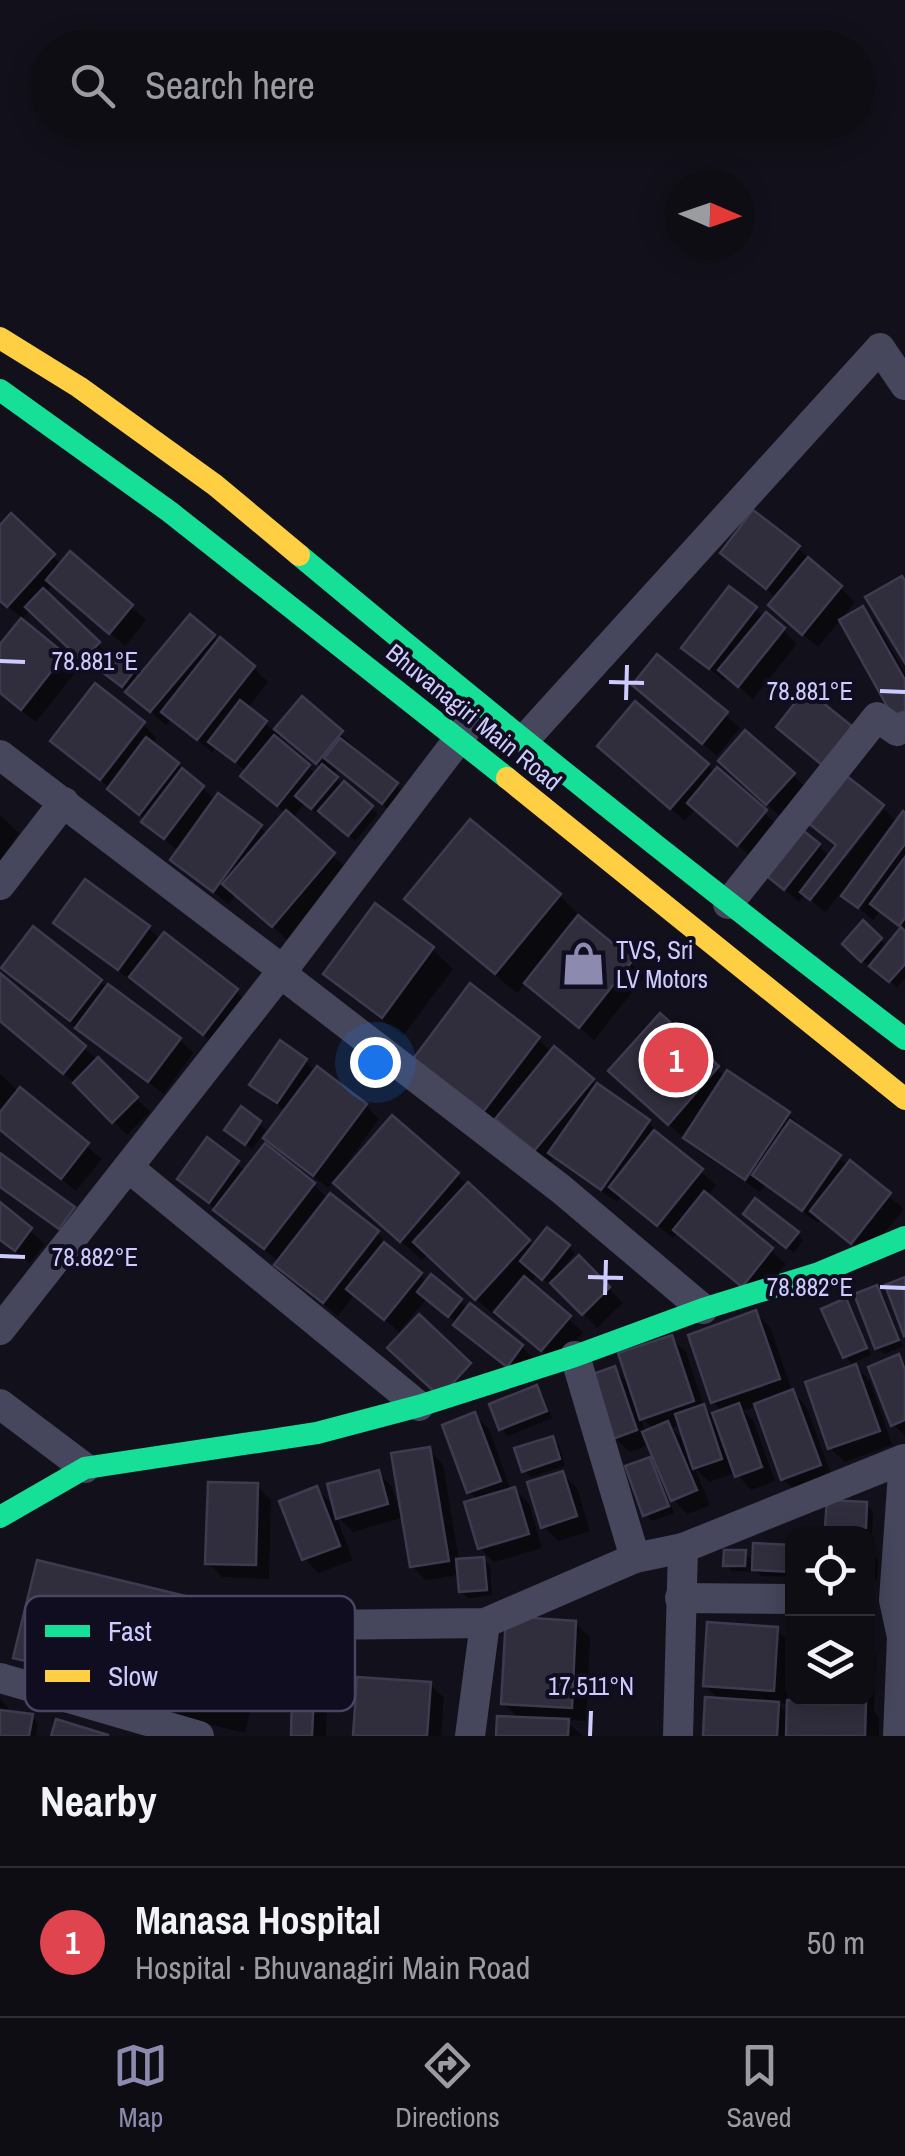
<!DOCTYPE html>
<html lang="en">
<head>
<meta charset="utf-8">
<style>
	:root { --surface:#0e0d14; --page:#1c1b22; --text:#f1f3f6; --muted:#9b9ca0; --line:#2e2d34; --accent:#8c8baf }
	body { margin:0; font-family:"Archivo Narrow",sans-serif; background:var(--page); color:var(--text) }
	.controls { position:absolute; right:30px; bottom:30px; display:grid; overflow:hidden; border-radius:20px; box-shadow:0 5px 25px #0003 }
	.controls button { width:90px; height:90px; display:grid; place-items:center; padding:0; border:0; border-bottom:2px solid var(--line); background:var(--surface); color:var(--text); font:50px sans-serif }
	.compass { position:absolute; left:665px; top:170px; width:90px; height:90px; border-radius:50%; background:var(--surface); box-shadow:0 5px 25px #0003; rotate:92deg }
	.you { position:absolute; left:375px; top:1062px; width:35px; height:35px; margin:-25px; border:8px solid #fff; border-radius:50%; background:#1a73e8; box-shadow:0 0 0 15px #1a73e833 }
	.badge { display:grid; place-items:center; width:65px; height:65px; border-radius:50%; background:var(--accent); color:#fff; font-size:32px; font-weight:700 }
	.pin { position:absolute; translate:-50% -50%; border:5px solid #fff; box-shadow:0 2px 10px #0006 }
	.list { margin:0; padding:0; list-style:none }
	h2 { display:flex; justify-content:space-between; align-items:center; height:130px; margin:0; padding:0 40px; font-size:42px }
	h2 small { font-size:32px; font-weight:400; color:var(--muted) }
	.list li { display:grid; grid-template-columns:65px 1fr auto; gap:30px; align-items:center; box-sizing:border-box; height:150px; padding:0 40px; border-top:2px solid var(--line) }
	.list b { display:block; font-size:38px; white-space:nowrap }
	.list p { margin:0; font-size:32px; white-space:nowrap; color:var(--muted) }
	.list em { font-size:32px; font-style:normal; color:var(--muted) }
	.icon { flex:none; width:55px; height:55px; fill:none; stroke:currentColor; stroke-width:2; stroke-linecap:round; stroke-linejoin:round }
	.map { position:relative; flex:none; width:905px; height:1736px; overflow:hidden }
	.search { position:absolute; background:var(--surface); box-shadow:0 5px 25px #0003; left:30px; right:30px; top:30px; height:110px; display:flex; align-items:center; gap:25px; box-sizing:border-box; padding:0 35px; border-radius:55px; color:var(--muted); font-size:38px }
	.sheet { height:280px; background:var(--surface) }
	nav { display:flex; justify-content:space-around; align-items:center; box-sizing:border-box; height:140px; border-top:2px solid var(--line); background:var(--surface); font-size:28px; color:var(--muted) }
	nav a { display:grid; justify-items:center; gap:5px }
	nav .on { color:var(--accent) }
	.map>svg:first-child { display:block }
	.shadow { fill:#0007; fill-rule:evenodd }
	.building { fill:#302e3d; stroke:#3d3b4f; stroke-width:2.5 }
	.lines { fill:none; stroke-linecap:round; stroke-linejoin:round }
	.street { stroke:#46465c; stroke-width:30 }
	.fast { stroke:#16e098; stroke-width:22 }
	.slow { stroke:#ffcf43; stroke-width:22 }
	.ticks { fill:none; stroke:#ceccfe; stroke-width:4 }
	.labels { text-anchor:middle; dominant-baseline:central; stroke-width:8; stroke-linejoin:round; paint-order:stroke }
	.street-label { font-size:25px; fill:#ceccfe; stroke:#0f0d1f }
	.poi-label { font-size:25px; fill:#ceccfe; stroke:#0f0d1f; text-anchor:start }
	.key { fill:#0f0d1f; stroke:#484662; stroke-width:2.5 }
	.key-label { font-size:28px; fill:#ceccfe }
	.ticks-label { font-size:25px; text-anchor:middle; fill:#ceccfe; stroke:#0f0d1f; stroke-width:8; stroke-linejoin:round; paint-order:stroke }
</style>
</head>
<body>
<div class="map">
<svg width="905" height="1736" viewBox="0 0 905 1736">
	<rect width="100%" height="100%" fill="#12111b"/>
	<g class="shadow">
		<path d="M11 517 62 565 132 607 146 620 125 646 54 584 45 594 110 656 140 678 213 637 254 668 268 682 247 709 275 732 302 700 355 747 352 751 396 785 410 799 397 816 337 769 332 775 378 814 355 841 321 811 318 814 305 803 292 819 354 875 294 946 236 894 229 904 187 873 173 859 179 851 159 836 145 822 146 820 124 803 110 788 68 754 143 724 157 738 152 745 178 765 216 801 260 827 268 835 286 813 258 790 247 772 217 747 212 752 171 718 166 725 102 669 98 673 31 609 22 619 0 599V529ZM282 733 322 768 316 774 276 740Z"/>
		<polygon points="798,548 855,602 818,647 785,619 777,598 737,567 723,553"/>
		<polygon points="755,609 764,618 783,630 797,644 753,699 728,677 724,681 685,647"/>
		<polygon points="863,609 877,624 905,673 905,728"/>
		<polygon points="0,646 64,655 78,669 36,722 0,693"/>
		<polygon points="658,657 740,728 717,756 649,699"/>
		<polygon points="614,760 707,765 779,826 752,858 696,808 685,821"/>
		<polygon points="735,775 793,775 807,789 782,818"/>
		<polygon points="846,779 842,855 845,859 884,809 898,822 905,816 905,978 897,987 871,964 869,966 845,944 863,924 888,947 903,930 880,911 873,920 841,892 825,913 805,894 799,902 761,869 818,846 830,857 838,847 810,822"/>
		<polygon points="0,815 19,833 0,861"/>
		<polygon points="559,895 580,916 578,918 645,976 594,1040 526,981 517,993 428,920 408,899"/>
		<polygon points="57,923 148,928 161,940 165,935 236,991 250,1005 218,1047 135,980 133,982 71,937"/>
		<polygon points="432,949 453,969 403,1036 347,994 326,974"/>
		<polygon points="4,967 100,982 179,1039 193,1053 164,1094 92,1042"/>
		<polygon points="0,977 98,1060 150,1112 127,1135 79,1086 0,1020"/>
		<polygon points="660,1017 726,1077 788,1114 802,1128 801,1130 849,1166 851,1164 904,1209 866,1256 821,1219 818,1223 765,1185 760,1192 700,1152 625,1085"/>
		<polygon points="538,1039 552,1053 648,1122 662,1136 661,1138 716,1185 707,1196 786,1264 757,1299 678,1232 673,1238 621,1196 617,1202 565,1167 555,1156 549,1163 437,1079"/>
		<polygon points="305,1061 316,1072 365,1105 379,1119 340,1173 343,1175 392,1118 468,1185 534,1247 569,1247 575,1253 560,1272 563,1274 579,1258 623,1303 597,1328 553,1281 550,1285 538,1274 529,1284 583,1332 557,1364 500,1314 497,1318 428,1253 422,1260 334,1181 328,1188 280,1152 266,1138 286,1112 266,1098 252,1084"/>
		<polygon points="0,1074 19,1092 20,1091 102,1159 76,1191 0,1128"/>
		<polygon points="242,1110 266,1130 252,1149 234,1136"/>
		<polygon points="208,1141 246,1172 313,1185 328,1199 330,1196 377,1233 391,1247 390,1250 427,1282 431,1277 468,1309 470,1307 522,1347 536,1361 522,1379 470,1338 457,1323 427,1298 399,1332 355,1294 338,1316 292,1278 280,1262 231,1224 180,1178"/>
		<polygon points="0,1156 73,1208 87,1222 74,1241 0,1189"/>
		<polygon points="0,1206 45,1244 30,1263 0,1240"/>
		<polygon points="753,1221 797,1234 803,1240 794,1253"/>
		<polygon points="877,1288 883,1294 903,1346 884,1354 877,1347"/>
		<polygon points="845,1301 852,1308 871,1355 852,1363 870,1381 892,1445 845,1462 830,1448 855,1367 845,1356"/>
		<path d="M756 1313 770 1327 792 1391 806 1406 833 1480 798 1493 783 1479 757 1406 743 1411 753 1420 775 1481 751 1490 736 1473 709 1482 694 1467 710 1505 688 1514 666 1493 674 1513 652 1521 646 1514 650 1460 661 1471 650 1444 630 1452 615 1438 614 1369 632 1387 671 1338 686 1352 704 1407 713 1416 723 1412 714 1402ZM640 1416 654 1430 646 1433ZM681 1424 687 1443 671 1428Z"/>
		<polygon points="898,1357 905,1364 905,1436 893,1424"/>
		<polygon points="536,1388 543,1395 552,1418 508,1436 502,1429"/>
		<polygon points="475,1415 489,1429 511,1491 515,1490 529,1504 542,1548 494,1562 480,1548 479,1501 470,1492"/>
		<polygon points="552,1439 559,1445 565,1466 531,1477 524,1470"/>
		<polygon points="429,1450 443,1464 459,1561 483,1559 490,1566 492,1595 468,1598 461,1591 460,1575 426,1580 412,1566 404,1517 353,1532 335,1514 353,1560 318,1573 304,1558 317,1489 336,1508 378,1472 392,1487 399,1511 403,1510"/>
		<polygon points="562,1474 577,1488 590,1531 558,1541 543,1526"/>
		<polygon points="257,1486 271,1500 269,1579 222,1577 208,1563"/>
		<polygon points="866,1505 873,1511 872,1534 834,1533 828,1526"/>
		<polygon points="792,1547 792,1577 761,1576 751,1566 751,1572 732,1571 726,1565 745,1553 755,1563"/>
		<polygon points="868,1548 878,1559 877,1581 868,1581"/>
		<polygon points="242,1612 253,1624 319,1634 318,1692 311,1692 327,1708 326,1736 293,1736 295,1691 265,1690 257,1682 245,1733 42,1683 16,1657"/>
		<polygon points="575,1623 590,1637 586,1721 566,1720 582,1736 499,1736 519,1719 504,1703"/>
		<path d="M777 1630 792 1645V1673H789L787 1703H802L798 1698H868V1646L876 1654 874 1712 879 1718V1736H706L720 1701 705 1685ZM778 1704H789V1715Z"/>
		<polygon points="430,1684 444,1698 441,1736 356,1736"/>
		<polygon points="0,1699 8,1707 7,1713 31,1717 38,1723 36,1736 0,1736"/>
	</g>
	<g class="building">
		<polygon points="753,510 800,546 766,589 720,553"/>
		<polygon points="11,513 55,554 7,607 0,601 0,525"/>
		<polygon points="70,551 133,605 109,634 46,580"/>
		<polygon points="808,557 842,586 802,635 768,605"/>
		<polygon points="902,576 905,581 905,663 865,597"/>
		<polygon points="729,586 757,607 709,669 681,648"/>
		<polygon points="43,588 100,642 82,661 25,607"/>
		<polygon points="863,606 905,680 905,719 897,724 839,620"/>
		<polygon points="766,612 785,628 738,687 718,670"/>
		<polygon points="190,614 215,635 150,712 125,692"/>
		<polygon points="21,618 65,654 21,710 0,693 0,644"/>
		<polygon points="220,637 255,666 197,740 161,712"/>
		<polygon points="111,652 135,670 122,687 98,669"/>
		<polygon points="657,654 728,712 702,744 632,685"/>
		<polygon points="95,683 145,722 100,780 50,741"/>
		<polygon points="806,689 859,732 828,770 776,727"/>
		<polygon points="302,696 343,731 316,764 274,729"/>
		<polygon points="240,700 267,721 235,762 208,742"/>
		<polygon points="635,701 709,764 670,809 597,746"/>
		<polygon points="745,730 795,773 766,805 718,761"/>
		<polygon points="274,735 310,765 277,806 240,776"/>
		<polygon points="146,737 179,763 139,815 107,789"/>
		<polygon points="340,738 398,783 382,804 324,758"/>
		<polygon points="322,764 338,777 311,809 295,796"/>
		<polygon points="717,767 767,810 737,846 687,803"/>
		<polygon points="182,768 204,786 164,839 141,822"/>
		<polygon points="844,774 884,805 810,900 800,892 836,845 807,822"/>
		<polygon points="344,781 373,806 348,836 318,811"/>
		<polygon points="218,793 262,825 213,892 170,860"/>
		<polygon points="286,810 335,853 272,927 222,884"/>
		<polygon points="903,811 905,813 905,844 858,908 841,896"/>
		<polygon points="470,819 561,894 495,974 404,899"/>
		<polygon points="794,823 820,844 784,890 758,869"/>
		<polygon points="905,857 905,918 899,926 870,904"/>
		<polygon points="85,879 150,926 118,970 53,923"/>
		<polygon points="375,903 434,947 382,1018 323,974"/>
		<polygon points="578,915 633,960 579,1028 524,983"/>
		<polygon points="863,920 882,938 861,962 842,944"/>
		<polygon points="33,926 102,980 70,1021 1,968"/>
		<polygon points="901,927 905,931 905,964 889,982 869,966"/>
		<polygon points="164,932 238,989 203,1035 129,977"/>
		<polygon points="0,973 86,1046 63,1074 0,1021"/>
		<polygon points="470,983 540,1037 483,1112 413,1059"/>
		<polygon points="108,984 181,1038 148,1082 75,1028"/>
		<polygon points="660,1013 719,1066 668,1125 608,1071"/>
		<polygon points="280,1040 307,1059 277,1103 249,1085"/>
		<polygon points="554,1046 594,1079 534,1151 495,1119"/>
		<polygon points="98,1057 138,1097 112,1123 73,1083"/>
		<polygon points="317,1066 367,1104 313,1176 263,1138"/>
		<polygon points="727,1070 790,1112 745,1180 683,1138"/>
		<polygon points="597,1083 650,1120 601,1190 548,1153"/>
		<polygon points="20,1087 89,1143 61,1179 0,1130 0,1112"/>
		<polygon points="241,1106 261,1121 245,1145 224,1130"/>
		<polygon points="392,1115 459,1173 400,1242 333,1183"/>
		<polygon points="790,1120 841,1155 802,1211 752,1175"/>
		<polygon points="654,1130 703,1169 657,1226 609,1187"/>
		<polygon points="207,1137 239,1161 209,1203 177,1179"/>
		<polygon points="265,1143 315,1183 264,1249 213,1210"/>
		<polygon points="0,1153 75,1207 59,1229 0,1187"/>
		<polygon points="850,1160 891,1193 851,1244 810,1211"/>
		<polygon points="468,1182 530,1240 475,1300 413,1242"/>
		<polygon points="704,1191 773,1248 742,1287 673,1230"/>
		<polygon points="330,1193 379,1231 323,1303 274,1265"/>
		<polygon points="755,1198 799,1232 786,1248 743,1214"/>
		<polygon points="0,1202 32,1228 15,1251 0,1240"/>
		<polygon points="547,1227 570,1245 542,1280 520,1261"/>
		<polygon points="384,1242 422,1273 384,1320 346,1289"/>
		<polygon points="579,1255 610,1287 582,1315 550,1283"/>
		<polygon points="431,1274 462,1299 448,1317 417,1292"/>
		<polygon points="524,1276 571,1316 541,1351 494,1312"/>
		<polygon points="905,1277 905,1335 904,1336 885,1285"/>
		<polygon points="877,1285 899,1340 875,1349 854,1294"/>
		<polygon points="846,1298 867,1348 843,1358 821,1309"/>
		<polygon points="470,1303 523,1345 507,1367 453,1325"/>
		<polygon points="756,1310 780,1379 711,1403 688,1335"/>
		<polygon points="419,1314 471,1363 440,1397 387,1348"/>
		<polygon points="672,1335 694,1401 640,1420 618,1353"/>
		<polygon points="899,1354 905,1370 905,1420 891,1426 868,1367"/>
		<polygon points="856,1364 880,1431 828,1449 805,1382"/>
		<polygon points="615,1366 637,1430 613,1439 590,1375"/>
		<polygon points="537,1385 547,1411 499,1430 489,1404"/>
		<polygon points="793,1389 821,1465 781,1480 754,1404"/>
		<polygon points="739,1403 762,1467 735,1477 712,1413"/>
		<polygon points="704,1404 722,1459 693,1469 675,1414"/>
		<polygon points="475,1412 501,1481 467,1493 442,1425"/>
		<polygon points="668,1421 697,1490 671,1501 642,1432"/>
		<polygon points="553,1436 560,1459 522,1472 514,1448"/>
		<polygon points="430,1447 449,1561 410,1567 391,1453"/>
		<polygon points="650,1457 669,1506 643,1516 625,1466"/>
		<polygon points="379,1470 388,1504 336,1519 327,1484"/>
		<polygon points="563,1471 577,1516 541,1528 527,1482"/>
		<polygon points="208,1482 258,1483 256,1565 205,1564"/>
		<polygon points="317,1486 340,1546 302,1560 279,1501"/>
		<polygon points="515,1487 529,1534 478,1549 464,1502"/>
		<polygon points="827,1500 867,1502 866,1528 825,1527"/>
		<polygon points="753,1543 792,1545 792,1572 752,1570"/>
		<polygon points="724,1550 746,1550 745,1566 723,1566"/>
		<polygon points="484,1557 487,1590 459,1592 456,1559"/>
		<polygon points="37,1560 243,1610 219,1708 13,1658"/>
		<polygon points="506,1616 576,1621 572,1708 501,1704"/>
		<polygon points="707,1622 778,1627 774,1691 703,1686"/>
		<polygon points="357,1677 431,1682 427,1736 353,1736"/>
		<polygon points="292,1691 314,1691 312,1736 291,1736"/>
		<polygon points="705,1697 779,1702 777,1736 703,1736"/>
		<polygon points="787,1700 866,1701 865,1736 786,1736"/>
		<polygon points="0,1710 33,1714 29,1736 0,1736"/>
		<polygon points="497,1716 569,1719 568,1736 496,1736"/>
		<polygon points="56,1719 108,1735 108,1736 51,1736"/>
	</g>
	<g class="lines">
		<g class="street">
			<polyline points="525,739 880,348 905,385"/>
			<polyline points="0,755 283,970 292,982 561,1189 703,1309"/>
			<polyline points="0,885 64,802"/>
			<polyline points="728,904 877,717 897,731 905,726"/>
			<polyline points="129,1168 419,1406"/>
			<polyline points="0,1330 283,970 467,728"/>
			<polyline points="575,1356 635,1558 683,1548 904,1459 894,1600 902,1637 898,1736"/>
			<polyline points="0,1404 85,1468"/>
			<polyline points="680,1598 792,1599"/>
			<polyline points="317,1625 485,1623 635,1558"/>
			<polyline points="0,1678 199,1736"/>
			<polyline points="470,1736 485,1623"/>
			<polyline points="678,1736 683,1548"/>
		</g>
		<g class="fast">
			<polyline points="0,390 170,512 507,778"/>
			<path d="M299 555C498 721 699 882 905 1039"/>
			<polyline points="0,1517 85,1468 317,1433 419,1406 575,1356 703,1309 819,1273 905,1237"/>
		</g>
		<g class="slow">
			<polyline points="0,338 79,387 215,485 299,555"/>
			<polyline points="507,778 905,1099"/>
		</g>
	</g>
	<path class="ticks" d="M0 661 25 662M609 682 644 683M880 691 905 692M626 700 627 665M0 1256 25 1257M588 1277 623 1278M880 1287 905 1288M605 1295 606 1260M590 1736 591 1711"/>
	<defs>
		<symbol id="shop-bare" viewBox="-9 -9 18 18"><path d="M-5-2.5h2.3a2.7 3.5 0 0 1 5.4 0H5L5.5 6h-11ZM-1.5-2.5h3a1.5 2.3 0 0 0-3 0Z" fill="#8c8baf" stroke="#0f0d1f" stroke-width="2.5" paint-order="stroke"/></symbol>
	</defs>
	<g fill-rule="evenodd">
		<use href="#shop-bare" x="552" y="932" width="63" height="63"/>
	</g>
	<g class="labels">
		<g class="street-label">
			<text transform="translate(474 717) rotate(39)">Bhuvanagiri Main Road</text>
		</g>
		<g class="poi-label">
			<text x="616" y="950">TVS, Sri<tspan x="616" dy="29">LV Motors</tspan></text>
		</g>
	</g>
	<rect x="25" y="1596" width="330" height="115" rx="15" class="key"/>
	<rect x="45" y="1625" width="45" height="12" fill="#16e098"/>
	<rect x="45" y="1670" width="45" height="12" fill="#ffcf43"/>
	<g class="key-label">
		<text x="108" y="1641">Fast</text>
		<text x="108" y="1686">Slow</text>
	</g>
	<g class="ticks-label">
		<text x="95" y="670">78.881°E</text>
		<text x="810" y="700">78.881°E</text>
		<text x="95" y="1266">78.882°E</text>
		<text x="810" y="1296">78.882°E</text>
		<text x="591" y="1695">17.511°N</text>
	</g>
</svg>
<div class="controls">
<button><svg class="icon" aria-label="locate" viewBox="0 0 24 24"><circle cx="12" cy="12" r="6"/><path d="M12 2v4M12 18v4M2 12h4M18 12h4"/></svg></button>
<button><svg class="icon" aria-label="layers" viewBox="0 0 24 24"><path d="M12 4l9 5-9 5-9-5zM3 14l9 5 9-5"/></svg></button>
</div>
<svg class="compass" viewBox="-18 -18 36 36"><path d="M0-13l5 13h-10z" fill="#e53935"/><path d="M0 13l5-13h-10z" fill="#9b9ca0"/></svg>
<div class="you"></div>
<div class="pin badge" style="left:676px;top:1060px;background:#e0444e">1</div>
<div class="search"><svg class="icon" aria-label="search" viewBox="0 0 24 24"><circle cx="10" cy="10" r="6"/><path d="M15 15l6 6"/></svg>Search here</div>
</div>
<section class="sheet">
<h2>Nearby<small></small></h2>
<ul class="list">
<li><span class="badge" style="background:#e0444e">1</span><div><b>Manasa Hospital</b><p>Hospital · Bhuvanagiri Main Road</p></div><em>50 m</em></li>
</ul>
</section>
<nav>
<a class="on"><svg class="icon" aria-label="map" viewBox="0 0 24 24"><path d="M3 6l6-2 6 2 6-2v14l-6 2-6-2-6 2zM9 4v14M15 6v14"/></svg>Map</a>
<a><svg class="icon" aria-label="directions" viewBox="0 0 24 24"><path d="M12 3l9 9-9 9-9-9zM9 14v-3h6M13 9l2 2-2 2"/></svg>Directions</a>
<a><svg class="icon" aria-label="saved" viewBox="0 0 24 24"><path d="M7 4h10v16l-5-4-5 4z"/></svg>Saved</a>
</nav>
</body>
</html>
